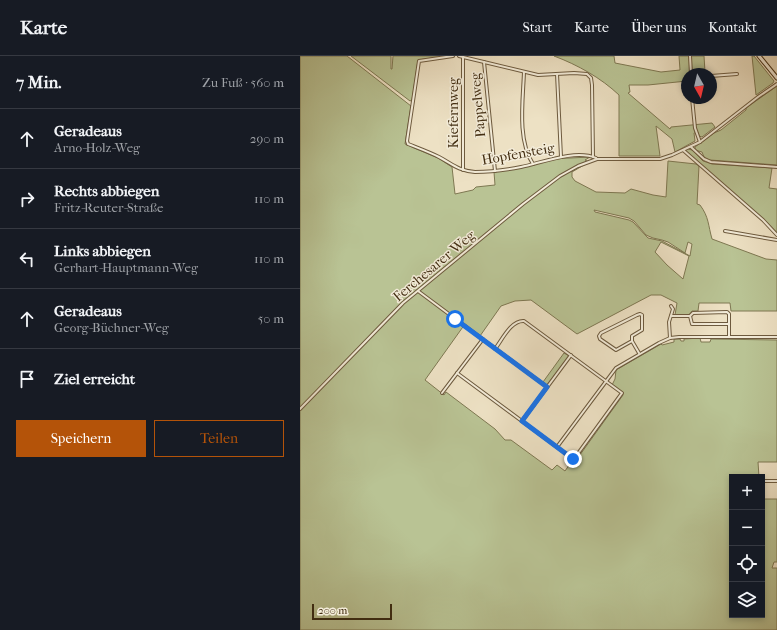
<!DOCTYPE html>
<html lang="de">
<head>
<meta charset="utf-8">
<style>
	:root { --surface:#171b24; --page:#242831; --text:#f1f3f6; --muted:#9ea1a6; --line:#363941; --accent:#b45309 }
	body { margin:0; font-family:"IM FELL French Canon",serif; background:var(--page); color:var(--text) }
	.controls { position:absolute; right:12px; bottom:12px; display:grid; overflow:hidden; border-radius:0px; box-shadow:0 2px 6px #0003 }
	.controls button { width:36px; height:36px; display:grid; place-items:center; padding:0; border:0; border-bottom:1px solid var(--line); background:var(--surface); color:var(--text); font:20px sans-serif }
	.compass { position:absolute; left:381px; top:12px; width:36px; height:36px; border-radius:50%; background:var(--surface); box-shadow:0 2px 6px #0003; rotate:172deg }
	.scale { position:absolute; left:12px; bottom:10px; width:80px; box-sizing:border-box; padding-left:4px; border:2px solid #422d11; border-top:0; font-size:11px; line-height:14px; white-space:nowrap; color:#422d11; -webkit-text-stroke:3px #f3ecd9; paint-order:stroke }
	.stop { position:absolute; width:12px; height:12px; margin:-9px; border:3px solid #1a73e8; border-radius:50%; background:#fff }
	.stop.end { background:#1a73e8; border-color:#fff; box-shadow:0 1px 4px #0008 }
	.list { margin:0; padding:0; list-style:none }
	h2 { display:flex; justify-content:space-between; align-items:center; height:52px; margin:0; padding:0 16px; font-size:17px }
	h2 small { font-size:13px; font-weight:400; color:var(--muted) }
	.list li { display:grid; grid-template-columns:26px 1fr auto; gap:12px; align-items:center; box-sizing:border-box; height:60px; padding:0 16px; border-top:1px solid var(--line) }
	.list b { display:block; font-size:15px; white-space:nowrap }
	.list p { margin:0; font-size:13px; white-space:nowrap; color:var(--muted) }
	.list em { font-size:13px; font-style:normal; color:var(--muted) }
	.actions { display:flex; gap:8px; padding:12px 16px }
	.actions a { flex:1; padding:9px 0; border:1px solid var(--accent); border-radius:0px; text-align:center; font-size:14px; color:var(--accent) }
	.actions .main { background:var(--accent); color:#fff }
	.icon { flex:none; width:22px; height:22px; fill:none; stroke:currentColor; stroke-width:2; stroke-linecap:round; stroke-linejoin:round }
	.map { position:relative; flex:none; width:477px; height:574px; overflow:hidden }
	header { display:flex; align-items:center; gap:24px; box-sizing:border-box; height:56px; padding:0 20px; background:var(--surface); border-bottom:1px solid var(--line) }
	header strong { font-size:19px }
	nav { display:flex; gap:22px; margin-inline-start:auto; font-size:14px }
	main { display:flex }
	aside { flex:1; background:var(--surface) }
	.map>svg:first-child { display:block }
	.green { fill:#b9c394; stroke:#7e7852; fill-rule:evenodd }
	.lines { fill:none; stroke-linecap:round; stroke-linejoin:round }
	.street-casing { stroke:#6d5a3e; stroke-width:4 }
	.secondary-casing { stroke:#422d11; stroke-width:5 }
	.street { stroke:#f3ecd9; stroke-width:2 }
	.secondary { stroke:#f3ecd9; stroke-width:3 }
	.route { stroke:#1a73e8; stroke-width:5 }
	.labels { text-anchor:middle; dominant-baseline:central; stroke-width:3; stroke-linejoin:round; paint-order:stroke }
	.street-label { font-size:14px; fill:#422d11; stroke:#f3ecd9 }
</style>
</head>
<body>
<header>
<strong>Karte</strong>
<nav><a>Start</a><a>Karte</a><a>Über uns</a><a>Kontakt</a></nav>
</header>
<main>
<aside>
<h2>7 Min.<small>Zu Fuß · 560 m</small></h2>
<ul class="list">
<li><svg class="icon" aria-label="ahead" viewBox="0 0 24 24"><path d="M12 20V5M6 11l6-6 6 6"/></svg><div><b>Geradeaus</b><p>Arno-Holz-Weg</p></div><em>290 m</em></li>
<li><svg class="icon" aria-label="right" viewBox="0 0 24 24"><path d="M7 20v-9h11M14 6l5 5-5 5"/></svg><div><b>Rechts abbiegen</b><p>Fritz-Reuter-Straße</p></div><em>110 m</em></li>
<li><svg class="icon" aria-label="left" viewBox="0 0 24 24"><path d="M17 20v-9H6M10 6l-5 5 5 5"/></svg><div><b>Links abbiegen</b><p>Gerhart-Hauptmann-Weg</p></div><em>110 m</em></li>
<li><svg class="icon" aria-label="ahead" viewBox="0 0 24 24"><path d="M12 20V5M6 11l6-6 6 6"/></svg><div><b>Geradeaus</b><p>Georg-Büchner-Weg</p></div><em>50 m</em></li>
<li><svg class="icon" aria-label="arrive" viewBox="0 0 24 24"><path d="M6 21V4h12l-3 4 3 4H6"/></svg><div><b>Ziel erreicht</b></div></li>
</ul>
<div class="actions"><a class="main">Speichern</a><a>Teilen</a></div>
</aside>
<div class="map">
<svg width="477" height="574" viewBox="0 0 477 574">
	<rect width="100%" height="100%" fill="#ede1c4"/>
	<filter id="stains"><feTurbulence type="fractalNoise" baseFrequency=".005" numOctaves="4"/><feColorMatrix values="0 0 0 0 .2 0 0 0 0 .09 0 0 0 0 .02 0 0 0 .5 -.17"/></filter>
	<radialGradient id="worn" r=".72"><stop offset=".6" stop-color="#630" stop-opacity="0"/><stop offset="1" stop-color="#630" stop-opacity=".3"/></radialGradient>
	<g class="green">
		<path d="M0 0H47L111 50 105 88 138 102 152 111 155 138 173 134 176 131 195 129 194 116 221 112 251 103 290 101 285 104 289 106 272 116V121L275 125 296 136 325 137 331 133 353 139 366 141 368 105 396 108 399 110 397 148 400 149C409 161 408 169 412 183L466 203 477 204V255H431L430 247H399L398 255H392L389 259H375L377 247 361 239H351L277 278 231 244 215 245 201 250 180 280 165 268 125 324 144 339 146 336 195 373 205 384H211L252 414 257 409 265 415 272 405 277 403 323 339 321 335 312 329 315 323 316 314 361 288 362 289 374 286V283H380L381 285H384V283L400 282 401 286H410L411 283 477 284V406H458L459 421H432V559H462V443H477V506H474L472 512H477V574H0ZM294 154 329 162 334 165 346 179 353 182 362 184 368 186 385 197 388 186 392 188 390 200 362 185 348 182 333 166 329 164 295 156ZM361 186 389 200 383 223 367 209 355 196Z"/>
		<polygon points="51,0 91,0 91,13 92,13 93,0 147,0 118,4 112,44 110,45"/>
		<path d="M254 0H314L315 7 361 16 380 14 379 0H404L405 16 387 18V25L348 29H329L330 36 328 37 370 73 371 71 412 67 415 71 402 81 399 80 398 76 394 77 395 85 375 96 372 83 356 70 360 100H319V39C301 22 278 9 254 0Z"/>
		<polygon points="452,0 454,0 474,25 473,27 456,39"/>
		<polygon points="477,30 477,109 410,104 404,101 402,96 395,94 395,91 414,77 421,74 446,54 446,52"/>
		<polygon points="388,93 392,94 403,105 412,108 472,112 469,132 477,133 477,178 464,164 384,95"/>
		<polygon points="264,297 269,300 247,329 243,326"/>
	</g>
	<g class="lines">
		<defs>
			<g id="street">
				<path d="M153 0 119 5 107 85 108 88C118 92 129 96 139 101 154 109 157 114 175 116 190 116 206 114 221 111 241 107 275 93 296 102"/>
				<polyline points="159,0 238,19 274,17 287,18 291,22 292,29 293,101"/>
				<polyline points="390,0 391,18"/>
				<polyline points="184,6 195,115"/>
				<path d="M224 16C223 44 217 84 233 108"/>
				<polyline points="257,18 261,101"/>
				<polyline points="411,20 437,18"/>
				<polyline points="392,42 395,72 400,86"/>
				<polyline points="391,91 404,103 411,106 477,111"/>
				<polyline points="383,94 463,164 477,179"/>
				<polyline points="163,114 163,1"/>
				<polyline points="425,175 477,184"/>
				<polyline points="118,235 247,331"/>
				<polyline points="371,260 390,260 393,257 427,256 429,258 429,281"/>
				<polyline points="390,260 392,268 429,268"/>
				<polyline points="370,282 369,266 373,253 371,250"/>
				<polyline points="332,285 316,294 300,283 299,280 301,277 337,259 340,258 342,259 342,274 332,280 332,285 339,297"/>
				<path d="M157 317 273 403H274L322 337 224 265C211 264 202 284 195 293"/>
				<polyline points="142,337 183,283"/>
				<polyline points="0,353 103,247 223,148 260,120 278,110 297,103 360,103 372,99 400,86 458,41 477,28"/>
				<polyline points="222,365 271,299"/>
				<polyline points="257,391 316,312 359,287 370,282 379,281 477,281"/>
				<polyline points="462,425 477,425"/>
			</g>
			<polyline id="secondary" points="459,0 477,22"/>
		</defs>
		<use href="#street" class="street-casing"/>
		<use href="#secondary" class="secondary-casing"/>
		<use href="#street" class="street"/>
		<use href="#secondary" class="secondary"/>
	</g>
	<g class="lines">
		<polyline class="route" points="155,263 247,331 222,365 273,403"/>
	</g>
	<g class="labels">
		<g class="street-label">
			<text transform="translate(178 49) rotate(-95)">Pappelweg</text>
			<text transform="translate(153 57) rotate(-90)">Kiefernweg</text>
			<text transform="translate(218 98) rotate(-10)">Hopfensteig</text>
			<text transform="translate(134 210) rotate(-40)">Ferchesarer Weg</text>
		</g>
	</g>
	<rect width="100%" height="100%" filter="url(#stains)"/>
	<rect width="100%" height="100%" fill="url(#worn)"/>
</svg>
<div class="controls">
<button>+</button>
<button>−</button>
<button><svg class="icon" aria-label="locate" viewBox="0 0 24 24"><circle cx="12" cy="12" r="6"/><path d="M12 2v4M12 18v4M2 12h4M18 12h4"/></svg></button>
<button><svg class="icon" aria-label="layers" viewBox="0 0 24 24"><path d="M12 4l9 5-9 5-9-5zM3 14l9 5 9-5"/></svg></button>
</div>
<svg class="compass" viewBox="-18 -18 36 36"><path d="M0-13l5 13h-10z" fill="#e53935"/><path d="M0 13l5-13h-10z" fill="#9ea1a6"/></svg>
<div class="scale">200 m</div>
<div class="stop" style="left:155px;top:263px"></div>
<div class="stop end" style="left:273px;top:403px"></div>
</div>
</main>
</body>
</html>
